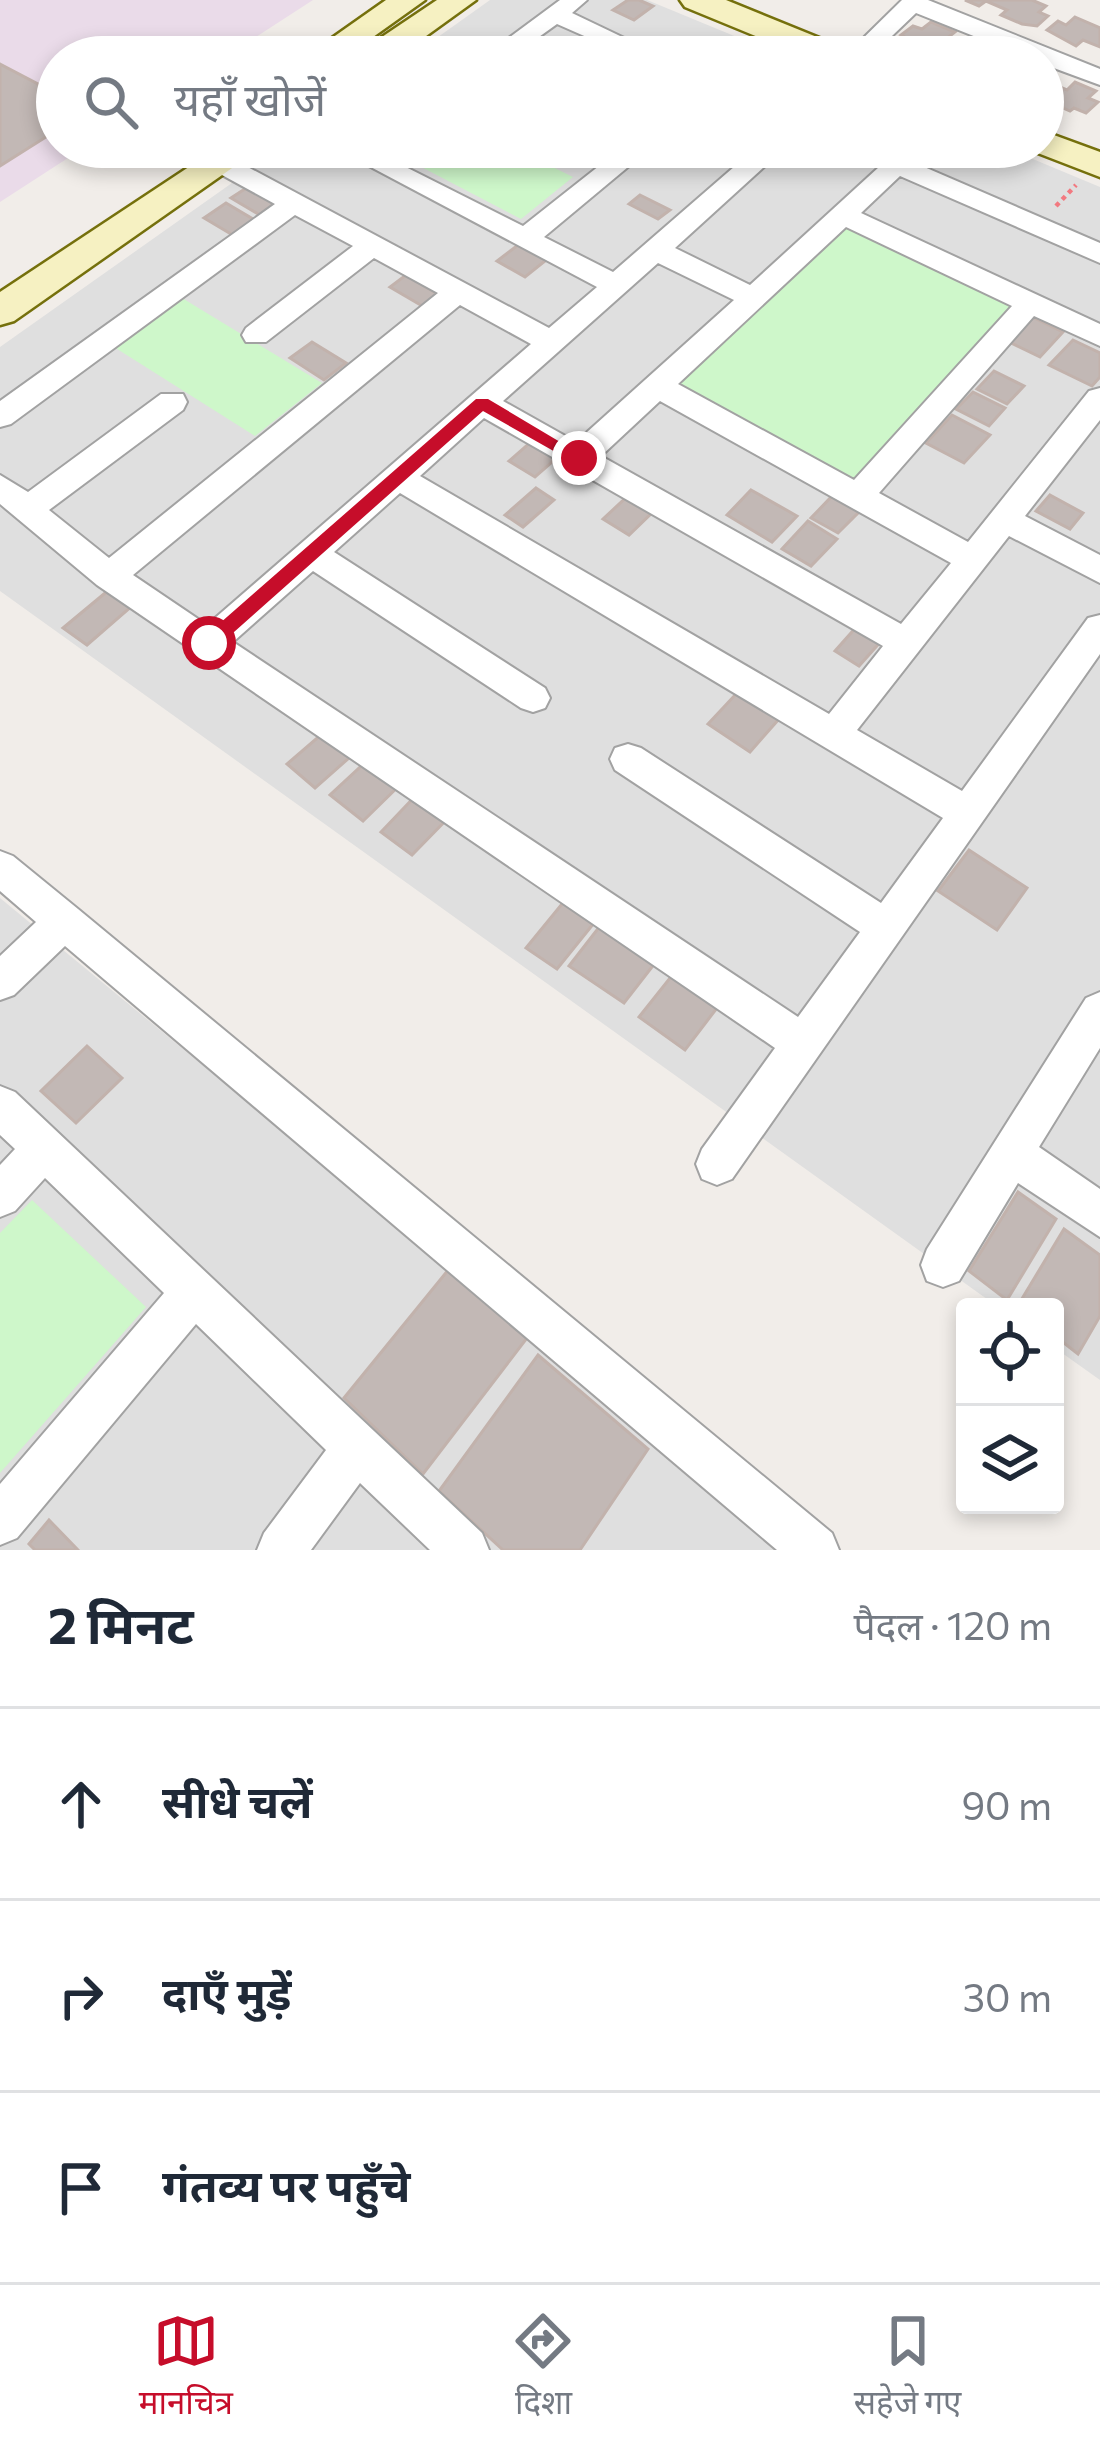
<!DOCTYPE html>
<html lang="hi">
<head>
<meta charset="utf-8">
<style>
	:root { --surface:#fff; --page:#f6f6f7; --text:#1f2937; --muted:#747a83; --line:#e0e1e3; --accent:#c60d2a }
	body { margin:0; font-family:Commissioner,"Noto Sans Devanagari",sans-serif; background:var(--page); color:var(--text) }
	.controls { position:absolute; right:36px; bottom:36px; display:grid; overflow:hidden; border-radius:12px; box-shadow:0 6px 18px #0003 }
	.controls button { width:108px; height:108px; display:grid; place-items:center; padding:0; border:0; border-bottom:3px solid var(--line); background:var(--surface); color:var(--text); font:60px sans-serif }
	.stop { position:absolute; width:36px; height:36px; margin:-27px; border:9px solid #c60d2a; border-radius:50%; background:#fff }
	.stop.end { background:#c60d2a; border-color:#fff; box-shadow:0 3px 12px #0008 }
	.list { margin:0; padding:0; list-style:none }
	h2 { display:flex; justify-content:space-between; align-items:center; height:156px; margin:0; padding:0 48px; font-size:51px }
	h2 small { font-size:39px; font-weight:400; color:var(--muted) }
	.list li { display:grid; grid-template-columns:78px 1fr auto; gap:36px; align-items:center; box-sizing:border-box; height:192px; padding:0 48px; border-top:3px solid var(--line) }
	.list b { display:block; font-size:45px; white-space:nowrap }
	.list em { font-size:39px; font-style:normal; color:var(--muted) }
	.icon { flex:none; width:66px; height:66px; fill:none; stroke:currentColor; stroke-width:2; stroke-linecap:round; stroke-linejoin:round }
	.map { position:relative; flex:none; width:1100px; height:1550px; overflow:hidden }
	.search { position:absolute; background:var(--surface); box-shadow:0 6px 18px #0003; left:36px; right:36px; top:36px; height:132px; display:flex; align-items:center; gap:30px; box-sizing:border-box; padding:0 42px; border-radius:66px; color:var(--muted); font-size:45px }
	.sheet { height:732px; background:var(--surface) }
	nav { display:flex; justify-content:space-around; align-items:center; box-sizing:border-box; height:168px; border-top:3px solid var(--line); background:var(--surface); font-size:33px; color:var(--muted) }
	nav a { display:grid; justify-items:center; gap:6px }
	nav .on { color:var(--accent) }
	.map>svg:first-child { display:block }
	.residential { fill:#dfdfdf }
	.industrial { fill:#eadbe9 }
	.park { fill:#cef7ca }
	.building { fill:#c2b8b5; stroke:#c2b2ac; stroke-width:3 }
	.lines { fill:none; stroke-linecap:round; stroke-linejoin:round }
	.street-casing { stroke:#a2a2a2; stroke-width:4 }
	.secondary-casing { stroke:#75700c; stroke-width:5 }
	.path { stroke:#f27980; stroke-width:4.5; stroke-dasharray:4.5 4.5; stroke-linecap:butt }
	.street { fill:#fff; fill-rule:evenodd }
	.secondary { fill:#f6f1c2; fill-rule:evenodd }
	.route { fill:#c60d2a }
</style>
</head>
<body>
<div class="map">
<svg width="1100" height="1550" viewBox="0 0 1100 1550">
	<rect width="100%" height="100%" fill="#f1ede9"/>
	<g class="residential">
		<polygon points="490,0 647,0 785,57 410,57"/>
		<polygon points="283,147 1004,147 1100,187 1100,1380 1055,1348 1055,1307 998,1307 0,591 0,347"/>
		<polygon points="0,898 791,1550 0,1550"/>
	</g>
	<polygon class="industrial" points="0,0 313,0 225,57 57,57 57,147 85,147 0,202"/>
	<g class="park">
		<polygon points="512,147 573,177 521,219 385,148"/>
		<polygon points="843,227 1013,308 853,481 675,384"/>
		<polygon points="182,298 322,383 255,436 114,347"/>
		<polygon points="32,1200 146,1307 0,1473 0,1233"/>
	</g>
	<g class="building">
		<polygon points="628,0 639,0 653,6 634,20 613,10"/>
		<polygon points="965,0 1032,0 1046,6 1039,12 1048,16 1037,26 1022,24 1001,15 1007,10 986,1 979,6"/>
		<polygon points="1075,17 1100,28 1100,47 1083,40 1076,46 1047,30 1058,21 1066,25"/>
		<polygon points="931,22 955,32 946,39 970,49 978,42 998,50 990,57 944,57 901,35 913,26 922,29"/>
		<polygon points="0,64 57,94 57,130 0,166"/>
		<polygon points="1043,80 1067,90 1075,82 1096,91 1088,98 1098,102 1086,113 1074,108 1070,111 1043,99"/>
		<polygon points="306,147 334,147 340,150 318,166 296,153"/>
		<polygon points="251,185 284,204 265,218 231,198"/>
		<polygon points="640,195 670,210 658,219 629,204"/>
		<polygon points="226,203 258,222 236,237 204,218"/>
		<polygon points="522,242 550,257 525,277 497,261"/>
		<polygon points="406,275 439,295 424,307 390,287"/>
		<polygon points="1024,313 1063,332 1040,357 1001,338"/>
		<polygon points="1073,340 1100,353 1100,377 1092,386 1049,365"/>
		<polygon points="312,342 346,363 324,380 290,358"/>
		<polygon points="994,371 1024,386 1007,404 977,389"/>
		<polygon points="973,392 1005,408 989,426 956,409"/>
		<polygon points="952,415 990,435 964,463 926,443"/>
		<polygon points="533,440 559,456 535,477 509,461"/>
		<polygon points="536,488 554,500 523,527 505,515"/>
		<polygon points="751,490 797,516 772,542 727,515"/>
		<polygon points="631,493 656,509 629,535 603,519"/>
		<polygon points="834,494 861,510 838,533 811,518"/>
		<polygon points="1050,495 1083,513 1070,529 1036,511"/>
		<polygon points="808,521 837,539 811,566 782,549"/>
		<polygon points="116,584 139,600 87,645 63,628"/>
		<polygon points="859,624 883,639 859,666 835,651"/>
		<polygon points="738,692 779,719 750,752 708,724"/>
		<polygon points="330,727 358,750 315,788 287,764"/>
		<polygon points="372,756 404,781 363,821 330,795"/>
		<polygon points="423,788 455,811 412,855 381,832"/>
		<polygon points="969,850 1027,888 997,930 938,891"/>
		<polygon points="571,893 602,913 557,969 526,948"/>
		<polygon points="607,917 662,954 624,1003 569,966"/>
		<polygon points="678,968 723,1000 685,1050 639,1017"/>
		<polygon points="87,1046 122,1078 76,1123 41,1091"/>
		<polygon points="1018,1192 1056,1219 1007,1300 969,1271"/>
		<polygon points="1064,1229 1100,1255 1100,1316 1078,1354 1055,1336 1055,1307 1017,1307"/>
		<polygon points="449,1269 527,1338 423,1474 344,1398"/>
		<polygon points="538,1355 648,1449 580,1550 503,1550 439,1491"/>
		<polygon points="49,1520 78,1550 35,1550 29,1544"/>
	</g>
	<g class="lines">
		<defs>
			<g id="street">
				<polygon points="560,0 587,0 572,13 664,57 632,57 557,24 511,57 483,57"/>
				<polygon points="902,0 928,0 1100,69 1100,85 1043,64 1043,57 1026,57 916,13 870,57 844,57"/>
				<path d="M333 147H366L523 226 623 147H652L544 237 613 272 757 147H786L675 248 750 285 879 167 843 147H878L1100 243V263L900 176 861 213 1100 324V346L1034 316 879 493 968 542 1089 391 1100 388V420L1025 516 1100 555V583L1009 536 857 730 962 791 1088 618 1100 615V654L732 1179 717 1185 702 1179 696 1164 702 1149 775 1048 97 585 0 504V475L28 492 161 394H183L187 402 183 410 49 510 109 558 438 293 374 258 266 342H246L242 335 246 328 353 246 295 215 11 424 0 427V401L275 204 211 169 207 163 211 157H229L549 328 597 287ZM846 227 1012 306 854 480 678 384ZM658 263 734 300 576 442 503 401ZM460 305 531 344 207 625 133 575ZM660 401 951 563 901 624 601 456ZM484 418 883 646 829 714 420 476ZM400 493 943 818 881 903 641 748 628 744 615 748 610 759 615 770 860 932 798 1017 233 642 313 571 521 708 533 712 545 708 550 698 545 688 334 552Z"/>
				<polygon points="0,851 13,856 78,909 832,1533 839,1550 777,1550 65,946 14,995 0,1000 0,956 36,922 0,891"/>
				<polygon points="1100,992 1100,1048 1039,1147 1100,1189 1100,1237 1018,1183 959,1281 943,1287 927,1281 921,1265 927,1249 1086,998"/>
				<polygon points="0,1086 15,1092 482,1533 489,1550 430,1550 360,1483 311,1550 257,1550 264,1533 326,1450 196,1324 17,1538 0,1545 0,1484 164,1293 45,1178 15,1211 0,1217 0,1165 15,1149 0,1135"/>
			</g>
			<g id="secondary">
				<polygon points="386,0 425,0 345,57 305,57"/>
				<polygon points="437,0 476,0 397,57 373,57 368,50 373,43"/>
				<polygon points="680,0 726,0 849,50 854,57 807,57 685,7"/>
				<polygon points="1043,131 1100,152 1100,177 1030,150 1043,147"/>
				<polygon points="219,147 262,147 14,321 0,325 0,292"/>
			</g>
		</defs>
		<use href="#street" class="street-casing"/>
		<use href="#secondary" class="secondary-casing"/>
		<polyline class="path" points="1056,206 1076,185"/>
		<use href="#street" class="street"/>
		<use href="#secondary" class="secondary"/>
	</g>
	<polygon class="route" points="476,399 488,399 587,458 573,462 483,411 216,648 203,648 203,638"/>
</svg>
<div class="controls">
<button><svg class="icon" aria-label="locate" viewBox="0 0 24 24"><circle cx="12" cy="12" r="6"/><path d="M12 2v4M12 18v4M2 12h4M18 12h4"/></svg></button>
<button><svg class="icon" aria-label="layers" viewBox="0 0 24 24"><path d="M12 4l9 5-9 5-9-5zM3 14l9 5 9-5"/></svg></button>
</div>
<div class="stop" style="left:209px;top:643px"></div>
<div class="stop end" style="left:579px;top:458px"></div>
<div class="search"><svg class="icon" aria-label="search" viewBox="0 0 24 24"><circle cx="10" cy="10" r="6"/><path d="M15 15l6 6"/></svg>यहाँ खोजें</div>
</div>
<section class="sheet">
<h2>2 मिनट<small>पैदल · 120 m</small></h2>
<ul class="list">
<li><svg class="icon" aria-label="ahead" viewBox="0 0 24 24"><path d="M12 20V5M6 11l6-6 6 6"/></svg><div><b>सीधे चलें</b></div><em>90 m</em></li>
<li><svg class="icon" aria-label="right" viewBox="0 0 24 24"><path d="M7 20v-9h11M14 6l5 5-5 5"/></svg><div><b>दाएँ मुड़ें</b></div><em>30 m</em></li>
<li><svg class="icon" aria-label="arrive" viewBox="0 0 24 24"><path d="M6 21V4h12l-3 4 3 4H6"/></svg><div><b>गंतव्य पर पहुँचे</b></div></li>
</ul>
</section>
<nav>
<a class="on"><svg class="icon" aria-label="map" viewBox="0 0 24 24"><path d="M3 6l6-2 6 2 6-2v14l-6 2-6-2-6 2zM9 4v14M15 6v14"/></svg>मानचित्र</a>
<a><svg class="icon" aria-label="directions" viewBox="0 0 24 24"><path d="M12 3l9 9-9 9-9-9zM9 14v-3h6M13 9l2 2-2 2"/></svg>दिशा</a>
<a><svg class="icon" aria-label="saved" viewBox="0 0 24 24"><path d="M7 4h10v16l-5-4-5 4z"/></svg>सहेजे गए</a>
</nav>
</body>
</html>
